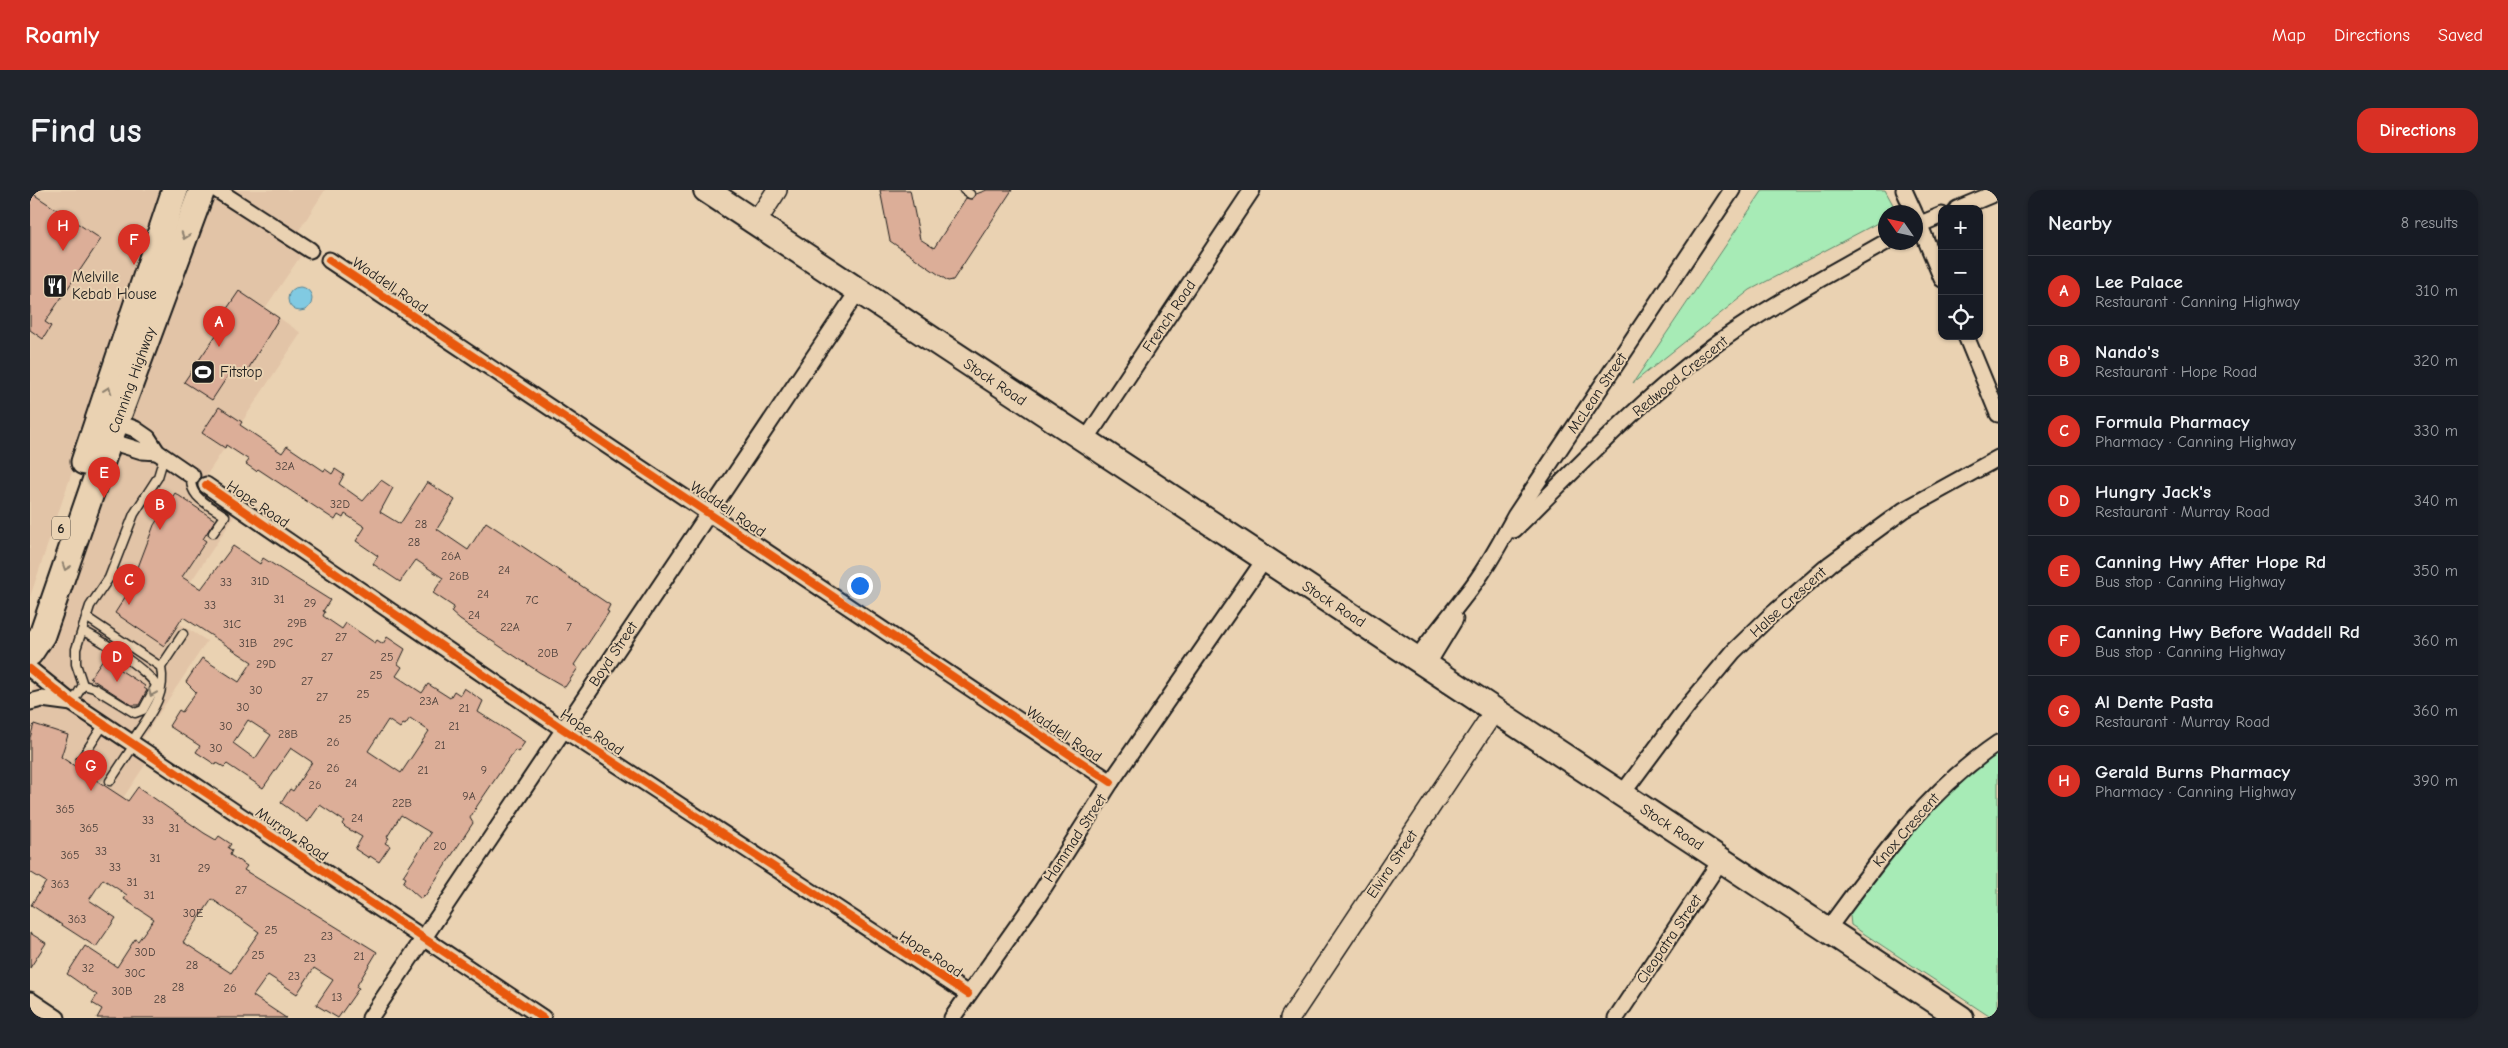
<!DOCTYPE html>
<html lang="en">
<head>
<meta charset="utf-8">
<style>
	:root { --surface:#171b24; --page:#20242c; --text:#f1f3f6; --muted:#9ea1a6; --line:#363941; --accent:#d93025 }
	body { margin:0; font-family:"Comic Neue",sans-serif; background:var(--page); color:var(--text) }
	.controls { position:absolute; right:15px; top:15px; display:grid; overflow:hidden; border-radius:10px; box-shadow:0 1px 4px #0004 }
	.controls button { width:45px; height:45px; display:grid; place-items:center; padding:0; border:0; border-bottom:1px solid var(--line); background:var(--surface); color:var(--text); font:25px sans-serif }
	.compass { position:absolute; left:1848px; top:15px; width:45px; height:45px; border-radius:50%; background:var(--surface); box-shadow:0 1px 4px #0004; rotate:304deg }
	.you { position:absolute; left:829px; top:395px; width:18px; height:18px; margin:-12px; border:4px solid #fff; border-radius:50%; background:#1a73e8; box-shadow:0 0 0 8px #1a73e833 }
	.badge { display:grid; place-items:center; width:32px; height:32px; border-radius:50%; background:var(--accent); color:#fff; font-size:16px; font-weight:700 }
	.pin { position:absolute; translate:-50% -41px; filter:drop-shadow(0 1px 2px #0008) }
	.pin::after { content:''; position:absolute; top:26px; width:18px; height:15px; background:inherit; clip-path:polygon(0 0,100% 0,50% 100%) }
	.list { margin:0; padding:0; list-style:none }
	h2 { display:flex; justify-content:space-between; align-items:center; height:65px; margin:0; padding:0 20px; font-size:21px }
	h2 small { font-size:16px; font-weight:400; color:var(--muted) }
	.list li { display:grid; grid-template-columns:32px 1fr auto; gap:15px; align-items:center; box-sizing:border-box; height:70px; padding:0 20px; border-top:1px solid var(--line) }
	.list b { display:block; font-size:19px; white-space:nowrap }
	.list p { margin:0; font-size:16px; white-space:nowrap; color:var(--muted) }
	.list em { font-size:16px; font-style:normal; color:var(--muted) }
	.icon { flex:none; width:28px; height:28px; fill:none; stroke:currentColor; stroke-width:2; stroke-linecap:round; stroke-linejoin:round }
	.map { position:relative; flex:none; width:1968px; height:828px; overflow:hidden; border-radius:15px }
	header { display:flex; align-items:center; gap:30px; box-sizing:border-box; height:70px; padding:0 25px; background:var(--accent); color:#fff }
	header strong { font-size:24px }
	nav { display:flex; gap:28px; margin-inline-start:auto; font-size:18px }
	.intro { display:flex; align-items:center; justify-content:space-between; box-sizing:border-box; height:120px; padding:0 30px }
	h1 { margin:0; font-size:35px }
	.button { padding:12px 22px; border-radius:15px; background:var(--accent); color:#fff; font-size:18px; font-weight:700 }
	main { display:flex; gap:30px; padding:0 30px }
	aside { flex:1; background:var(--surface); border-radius:15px; box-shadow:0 1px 4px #0004 }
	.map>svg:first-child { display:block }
	.built { fill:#e2c4a7 }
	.green { fill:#a7ebb6; stroke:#628469 }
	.water { fill:#81cae2; stroke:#598493 }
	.building { fill:#dcae98; stroke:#1c1c1c; fill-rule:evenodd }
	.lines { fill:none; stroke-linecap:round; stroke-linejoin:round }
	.service-casing { stroke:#1c1c1c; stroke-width:11 }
	.minor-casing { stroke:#1c1c1c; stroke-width:19 }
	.tertiary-casing { stroke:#1c1c1c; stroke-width:22 }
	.primary-casing { stroke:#1c1c1c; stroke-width:28 }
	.trunk-casing { stroke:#1c1c1c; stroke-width:29 }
	.service { stroke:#ead2b2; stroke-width:8 }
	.minor { stroke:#ead2b2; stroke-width:15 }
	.tertiary { stroke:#ead2b2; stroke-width:19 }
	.primary { stroke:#ead2b2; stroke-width:24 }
	.trunk { stroke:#ead2b2; stroke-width:25 }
	.cycleway-casing { stroke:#ead2b2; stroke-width:11 }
	.cycleway { stroke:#e8590c; stroke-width:8 }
	.oneway { stroke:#8d806e }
	.labels { text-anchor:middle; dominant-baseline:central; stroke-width:4; stroke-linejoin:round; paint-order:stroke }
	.number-label { font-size:12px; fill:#4c403b }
	.shield { fill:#ead2b2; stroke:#5a5349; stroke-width:1 }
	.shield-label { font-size:14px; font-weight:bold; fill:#1c1c1c }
	.poi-label { font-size:15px; fill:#1c1c1c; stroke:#ead2b2; text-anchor:start }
	.street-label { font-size:15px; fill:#1c1c1c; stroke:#ead2b2 }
</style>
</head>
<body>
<header>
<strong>Roamly</strong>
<nav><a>Map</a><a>Directions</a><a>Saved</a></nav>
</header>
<div class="intro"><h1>Find us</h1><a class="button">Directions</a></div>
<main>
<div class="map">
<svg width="1968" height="828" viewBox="0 0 1968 828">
	<rect width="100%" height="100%" fill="#ead2b2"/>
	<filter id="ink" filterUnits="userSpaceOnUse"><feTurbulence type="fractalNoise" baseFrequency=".02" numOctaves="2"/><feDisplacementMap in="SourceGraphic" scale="10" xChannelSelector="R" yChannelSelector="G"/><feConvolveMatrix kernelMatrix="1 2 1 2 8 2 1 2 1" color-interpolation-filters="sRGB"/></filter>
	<g filter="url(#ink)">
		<g class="built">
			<polygon points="0,0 138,0 126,33 110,62 86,133 83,160 0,407"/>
			<polygon points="181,0 295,0 259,56 272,64 235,118 271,143 168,298 206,324 138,426 177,451 103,563 117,572 77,632 0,582 0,508 16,459 65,334 105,223 102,215"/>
		</g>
		<g class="green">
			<polygon points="1733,0 1855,0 1867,22 1856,22 1855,29 1720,100 1603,193"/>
			<polygon points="1968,562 1968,828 1962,828 1821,735 1820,726 1817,724 1877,645 1922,599"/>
		</g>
		<circle class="water" cx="270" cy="109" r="12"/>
		<g class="building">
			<polygon points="850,0 880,0 890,49 904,58 936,8 942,9 946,4 957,0 982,0 923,90 918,91 860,51"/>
			<polygon points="0,2 71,49 15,132 21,136 13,149 0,140"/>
			<polygon points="209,101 249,128 214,186 203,178 182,210 154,192 195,132 190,129"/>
			<polygon points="189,217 212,232 210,235 252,263 257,256 294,281 295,279 302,284 305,279 314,285 309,294 333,311 351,290 363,298 350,322 370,334 397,292 425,310 407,339 438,360 456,332 580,415 577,421 579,422 544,475 548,478 535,497 509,482 430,430 421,422 424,417 403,403 413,388 386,370 370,392 343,374 348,366 326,351 335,337 315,324 313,328 308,325 305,330 228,279 226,281 216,274 219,270 196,255 195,258 172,243"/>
			<path d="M145 303 185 330 173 349 176 351 152 387 171 399 203 356 230 374 233 368 300 410 293 421 295 422 293 426 312 439 316 433 345 453 347 450 353 454 357 447 375 459 368 474 372 477 366 486 392 503 398 494 420 508 424 501 430 505 434 498 453 511 448 522 495 552 488 562 485 560 447 616 440 628 443 633 395 706 394 705 391 709 373 693 376 688 373 686 401 643 371 625 357 647 359 648 355 653 360 656 349 672 340 666 339 668 325 659 332 647 315 637 312 634 314 631 290 615 278 632 251 613 260 599 263 601 282 572 261 558 233 598 197 574 194 577 187 573 186 575 166 562 170 556 139 536 149 520 152 522 166 502 156 492 172 468 209 492 222 472 153 427 134 456 85 423 99 401 124 335ZM380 528 399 541 371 583 338 561 358 530 370 538 373 534 375 535ZM218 530 241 545 225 569 203 553Z"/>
			<polygon points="73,469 115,496 114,498 117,500 109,515 102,515 60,488"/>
			<path d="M4 534 38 545 31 567 98 611 108 597 174 643 186 650 189 646 201 654 198 658 202 660 200 665 217 676 214 680 347 762 326 797 329 798 308 828 286 815 303 790 284 778 267 804 238 785 223 806 256 828H67L72 819 62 813 67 805 37 784 55 756 87 777 105 749 108 751 124 729 94 709 97 705 73 689 59 710 86 728 66 757 1 715 16 692 0 682V548ZM182 709 229 742 201 783 153 752Z"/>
			<polygon points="0,743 16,753 0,778"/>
		</g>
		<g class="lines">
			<defs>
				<g id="service">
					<polyline points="934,0 940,4"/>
					<path d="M162 286C157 307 180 315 195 326L183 343"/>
					<polyline points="56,427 131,477"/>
					<path d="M52 441C66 446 123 484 126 496L113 520 105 523 64 498 53 495"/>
					<polyline points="42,513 53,495 46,474 46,459 60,416 79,388 104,324 128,287 134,267"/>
					<path d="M101 553C117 527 137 509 131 477L153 444"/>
					<polyline points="50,571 74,534"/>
					<polyline points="80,591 104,555"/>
				</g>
				<g id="minor">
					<polyline points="187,0 280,60"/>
					<polyline points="1874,0 1884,22"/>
					<polyline points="1927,19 1968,2"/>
					<polyline points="1886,26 1912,89"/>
					<polyline points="1886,36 1912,25"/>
					<polyline points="299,70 1081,592"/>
					<polyline points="1936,146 1968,224"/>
					<polyline points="78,229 105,239 118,248 127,262 162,286"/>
					<polyline points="73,249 112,261 127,262"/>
					<polyline points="1055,251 1222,0"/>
					<polyline points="176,295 533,539 938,804"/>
					<path d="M1484 340C1550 275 1614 206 1690 151 1742 114 1800 84 1856 52"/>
					<path d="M1387 468C1402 447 1418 428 1434 407 1454 383 1470 353 1485 326L1702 0"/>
					<polyline points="1397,475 1425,429"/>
					<polyline points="0,479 42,513 513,828"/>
					<polyline points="0,512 12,509 42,513"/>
					<polyline points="1592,604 1656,518 1704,461 1739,427 1800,374 1874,320 1968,268"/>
					<path d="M1797 740C1848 671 1896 602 1968 553"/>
					<polyline points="0,810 27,828"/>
					<polyline points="340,828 828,101"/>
					<polyline points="922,828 1009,705 1081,592 1235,369"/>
					<polyline points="1586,828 1691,670"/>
				</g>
				<g id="tertiary">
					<polyline points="725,34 747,0"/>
					<polyline points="1260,828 1465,520"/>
				</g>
				<polyline id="primary" points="676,0 1931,828"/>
				<g id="trunk">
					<polyline points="54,272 145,0"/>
					<polyline points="0,463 12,445 79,251 172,0"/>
				</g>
			</defs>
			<use href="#service" class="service-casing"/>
			<use href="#minor" class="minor-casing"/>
			<use href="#tertiary" class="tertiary-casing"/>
			<use href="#primary" class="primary-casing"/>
			<use href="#trunk" class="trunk-casing"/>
			<use href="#service" class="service"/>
			<use href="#minor" class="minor"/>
			<use href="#tertiary" class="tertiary"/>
			<use href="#primary" class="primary"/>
			<use href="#trunk" class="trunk"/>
			<defs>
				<g id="cycleway">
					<polyline points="299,70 1081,592"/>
					<polyline points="176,295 533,539 938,804"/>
					<polyline points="0,479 42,513 513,828"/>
				</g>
			</defs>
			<use href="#cycleway" class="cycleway-casing"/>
			<use href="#cycleway" class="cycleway"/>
		</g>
		<defs><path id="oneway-chevron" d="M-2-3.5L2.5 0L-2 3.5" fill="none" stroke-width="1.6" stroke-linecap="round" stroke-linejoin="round" transform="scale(1.25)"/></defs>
		<g class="oneway">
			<use href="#oneway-chevron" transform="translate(155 46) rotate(110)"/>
			<use href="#oneway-chevron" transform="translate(78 200) rotate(-71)"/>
			<use href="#oneway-chevron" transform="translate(36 377) rotate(109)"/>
			<use href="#oneway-chevron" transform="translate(122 503) rotate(113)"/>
		</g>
	</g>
	<defs>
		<symbol id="restaurant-square" viewBox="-11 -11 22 22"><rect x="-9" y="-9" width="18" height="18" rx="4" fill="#1c1c1c" stroke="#ead2b2"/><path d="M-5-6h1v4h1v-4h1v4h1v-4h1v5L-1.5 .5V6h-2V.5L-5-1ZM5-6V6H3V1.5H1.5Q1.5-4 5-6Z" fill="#fff"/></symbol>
		<symbol id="stadium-square" viewBox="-11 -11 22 22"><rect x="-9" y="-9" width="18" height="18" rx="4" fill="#1c1c1c" stroke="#ead2b2"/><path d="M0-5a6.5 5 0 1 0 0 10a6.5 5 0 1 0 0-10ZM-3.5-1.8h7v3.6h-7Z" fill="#fff"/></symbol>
	</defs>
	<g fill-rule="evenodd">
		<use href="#restaurant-square" x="11" y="82" width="28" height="28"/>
		<use href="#stadium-square" x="159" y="168" width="28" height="28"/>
	</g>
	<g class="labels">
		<g class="number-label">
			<text x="255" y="276">32A</text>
			<text x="310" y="314">32D</text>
			<text x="391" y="334">28</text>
			<text x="384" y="352">28</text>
			<text x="421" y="366">26A</text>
			<text x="474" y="380">24</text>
			<text x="429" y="386">26B</text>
			<text x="230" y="391">31D</text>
			<text x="196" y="392">33</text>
			<text x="453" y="404">24</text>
			<text x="249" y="409">31</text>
			<text x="502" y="410">7C</text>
			<text x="280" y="413">29</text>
			<text x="180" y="415">33</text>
			<text x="444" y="425">24</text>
			<text x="267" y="433">29B</text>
			<text x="202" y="434">31C</text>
			<text x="480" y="437">22A</text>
			<text x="539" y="437">7</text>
			<text x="311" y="447">27</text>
			<text x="218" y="453">31B</text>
			<text x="253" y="453">29C</text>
			<text x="518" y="463">20B</text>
			<text x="297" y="467">27</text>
			<text x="357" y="467">25</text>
			<text x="236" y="474">29D</text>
			<text x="346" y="485">25</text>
			<text x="277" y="491">27</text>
			<text x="226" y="500">30</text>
			<text x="333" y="504">25</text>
			<text x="292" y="507">27</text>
			<text x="399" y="511">23A</text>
			<text x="213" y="517">30</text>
			<text x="434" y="518">21</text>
			<text x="315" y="529">25</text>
			<text x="196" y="536">30</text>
			<text x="424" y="536">21</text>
			<text x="258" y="544">28B</text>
			<text x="303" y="552">26</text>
			<text x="410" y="555">21</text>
			<text x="186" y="558">30</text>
			<text x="303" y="578">26</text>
			<text x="393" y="580">21</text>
			<text x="454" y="580">9</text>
			<text x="321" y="593">24</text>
			<text x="285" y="595">26</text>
			<text x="439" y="606">9A</text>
			<text x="372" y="613">22B</text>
			<text x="35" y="619">365</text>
			<text x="327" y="628">24</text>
			<text x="118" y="630">33</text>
			<text x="59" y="638">365</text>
			<text x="144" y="638">31</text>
			<text x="410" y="656">20</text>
			<text x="71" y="661">33</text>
			<text x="40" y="665">365</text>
			<text x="125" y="668">31</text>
			<text x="85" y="677">33</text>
			<text x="174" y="678">29</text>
			<text x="102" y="692">31</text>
			<text x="30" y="694">363</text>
			<text x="211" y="700">27</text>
			<text x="119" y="705">31</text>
			<text x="163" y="723">30E</text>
			<text x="47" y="729">363</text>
			<text x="241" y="740">25</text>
			<text x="297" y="746">23</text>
			<text x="115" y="762">30D</text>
			<text x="228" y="765">25</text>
			<text x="329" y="766">21</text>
			<text x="280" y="768">23</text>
			<text x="162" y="775">28</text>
			<text x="58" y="778">32</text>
			<text x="105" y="783">30C</text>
			<text x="264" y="786">23</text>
			<text x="148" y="797">28</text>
			<text x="200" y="798">26</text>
			<text x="92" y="801">30B</text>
			<text x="307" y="807">13</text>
			<text x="130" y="809">28</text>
		</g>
		<rect class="shield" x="22" y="326.5" width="18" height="23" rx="4"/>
		<g class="shield-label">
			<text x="31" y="338">6</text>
		</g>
		<g class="poi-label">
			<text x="42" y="87">Melville<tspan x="42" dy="17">Kebab House</tspan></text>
			<text x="190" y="182">Fitstop</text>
		</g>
		<g class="street-label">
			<text transform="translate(360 95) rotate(34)">Waddell Road</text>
			<text transform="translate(1139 126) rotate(-56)">French Road</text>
			<text transform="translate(1650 186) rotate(-39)">Redwood Crescent</text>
			<text transform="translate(102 190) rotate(-70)">Canning Highway</text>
			<text transform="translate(965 192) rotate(34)">Stock Road</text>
			<text transform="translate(1567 203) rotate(-56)">McLean Street</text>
			<text transform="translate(228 314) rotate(34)">Hope Road</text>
			<text transform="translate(698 319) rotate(34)">Waddell Road</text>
			<text transform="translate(1758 412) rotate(-42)">Halse Crescent</text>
			<text transform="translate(1304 414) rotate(33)">Stock Road</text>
			<text transform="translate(583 464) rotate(-56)">Boyd Street</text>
			<text transform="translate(562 542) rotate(33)">Hope Road</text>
			<text transform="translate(1034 544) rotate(34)">Waddell Road</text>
			<text transform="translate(1642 637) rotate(33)">Stock Road</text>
			<text transform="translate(1876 640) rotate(-49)">Knox Crescent</text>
			<text transform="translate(262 644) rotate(34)">Murray Road</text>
			<text transform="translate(1045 648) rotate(-57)">Hammad Street</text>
			<text transform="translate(1362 674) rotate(-56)">Elvira Street</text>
			<text transform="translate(1639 749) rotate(-56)">Cleopatra Street</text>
			<text transform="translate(901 764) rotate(33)">Hope Road</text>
		</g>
	</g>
</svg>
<div class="controls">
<button>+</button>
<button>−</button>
<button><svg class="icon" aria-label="locate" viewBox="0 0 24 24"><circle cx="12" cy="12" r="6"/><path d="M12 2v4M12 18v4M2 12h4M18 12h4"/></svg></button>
</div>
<svg class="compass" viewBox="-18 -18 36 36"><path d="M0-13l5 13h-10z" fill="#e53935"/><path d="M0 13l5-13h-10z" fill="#9ea1a6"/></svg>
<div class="you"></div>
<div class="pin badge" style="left:189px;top:157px">A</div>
<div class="pin badge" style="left:130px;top:340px">B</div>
<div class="pin badge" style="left:99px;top:415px">C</div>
<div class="pin badge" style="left:87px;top:492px">D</div>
<div class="pin badge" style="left:74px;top:308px">E</div>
<div class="pin badge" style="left:104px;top:75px">F</div>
<div class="pin badge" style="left:61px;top:601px">G</div>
<div class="pin badge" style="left:33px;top:61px">H</div>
</div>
<aside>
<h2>Nearby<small>8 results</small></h2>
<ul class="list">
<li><span class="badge">A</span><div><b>Lee Palace</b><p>Restaurant · Canning Highway</p></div><em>310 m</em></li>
<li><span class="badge">B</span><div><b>Nando's</b><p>Restaurant · Hope Road</p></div><em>320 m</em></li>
<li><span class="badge">C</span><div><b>Formula Pharmacy</b><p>Pharmacy · Canning Highway</p></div><em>330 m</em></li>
<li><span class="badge">D</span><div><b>Hungry Jack's</b><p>Restaurant · Murray Road</p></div><em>340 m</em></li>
<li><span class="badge">E</span><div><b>Canning Hwy After Hope Rd</b><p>Bus stop · Canning Highway</p></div><em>350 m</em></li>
<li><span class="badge">F</span><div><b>Canning Hwy Before Waddell Rd</b><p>Bus stop · Canning Highway</p></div><em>360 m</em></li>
<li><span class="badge">G</span><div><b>Al Dente Pasta</b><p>Restaurant · Murray Road</p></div><em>360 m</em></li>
<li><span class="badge">H</span><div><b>Gerald Burns Pharmacy</b><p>Pharmacy · Canning Highway</p></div><em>390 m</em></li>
</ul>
</aside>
</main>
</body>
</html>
